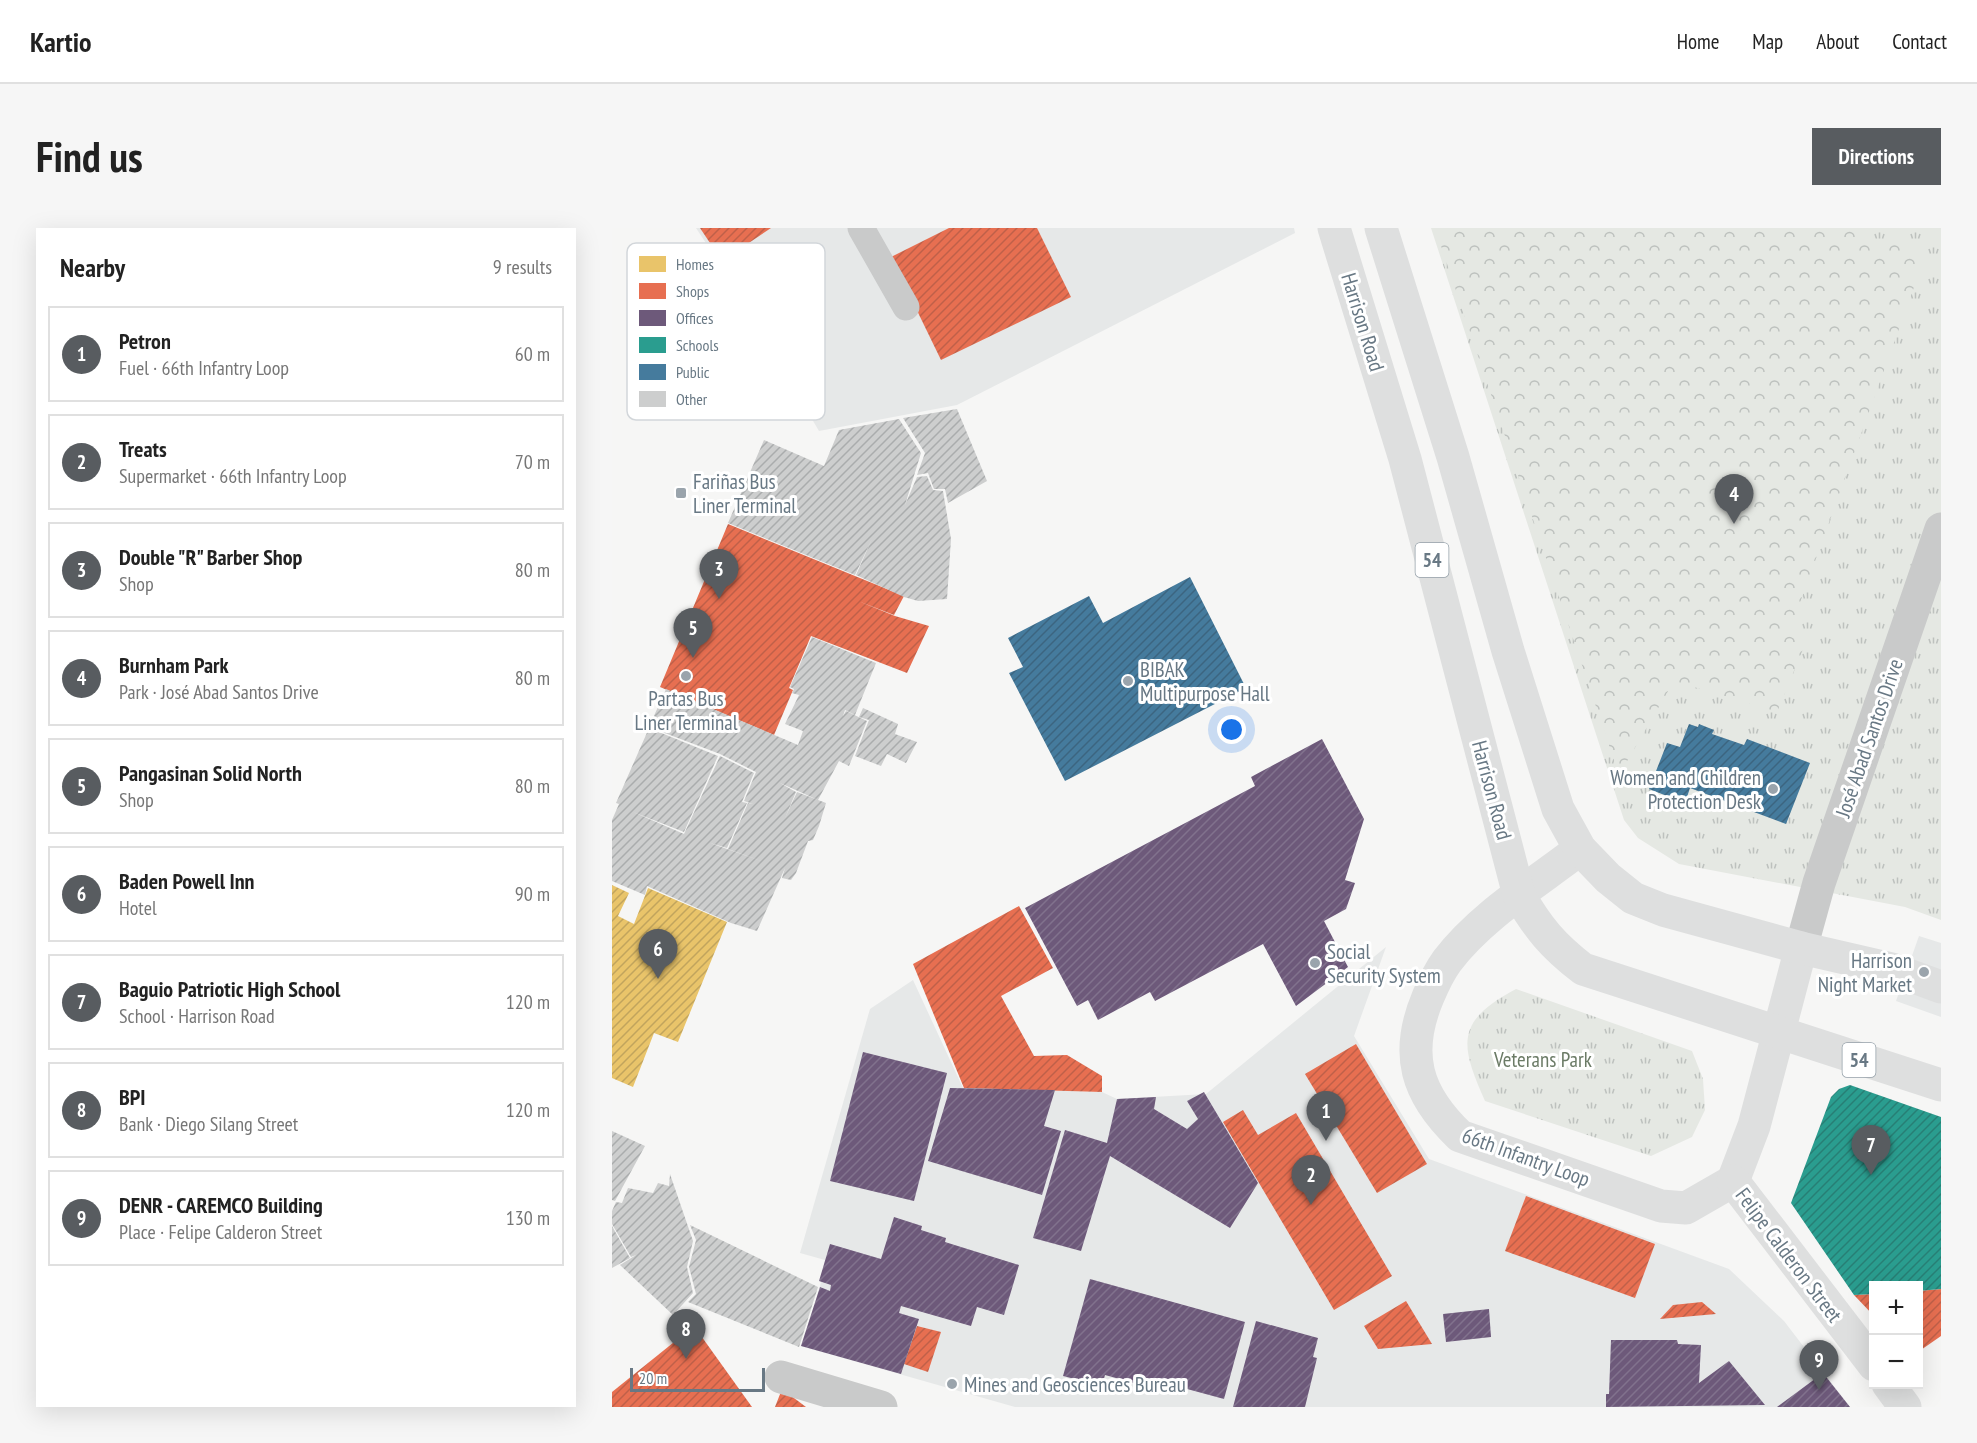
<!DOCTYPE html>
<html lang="en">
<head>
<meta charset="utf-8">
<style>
	:root { --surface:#fff; --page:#f6f6f6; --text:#222; --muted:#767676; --line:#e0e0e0; --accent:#585c60 }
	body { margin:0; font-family:"PT Sans Narrow",sans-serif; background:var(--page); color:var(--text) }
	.controls { position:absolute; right:18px; bottom:18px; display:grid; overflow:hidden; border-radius:0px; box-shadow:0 6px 24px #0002 }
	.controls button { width:54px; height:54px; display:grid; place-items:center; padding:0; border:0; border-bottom:2px solid var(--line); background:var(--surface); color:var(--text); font:30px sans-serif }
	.scale { position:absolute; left:18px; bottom:15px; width:135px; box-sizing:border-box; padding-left:6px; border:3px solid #687884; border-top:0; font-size:16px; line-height:21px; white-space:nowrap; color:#687884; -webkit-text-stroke:4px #fff; paint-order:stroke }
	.you { position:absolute; left:620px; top:502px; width:21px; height:21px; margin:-15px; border:4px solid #fff; border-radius:50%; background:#1a73e8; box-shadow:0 0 0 9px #1a73e833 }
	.badge { display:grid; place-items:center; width:39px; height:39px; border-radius:50%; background:var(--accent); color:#fff; font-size:20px; font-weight:700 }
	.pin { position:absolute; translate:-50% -50px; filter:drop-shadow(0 2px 3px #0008) }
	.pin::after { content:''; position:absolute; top:32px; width:21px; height:18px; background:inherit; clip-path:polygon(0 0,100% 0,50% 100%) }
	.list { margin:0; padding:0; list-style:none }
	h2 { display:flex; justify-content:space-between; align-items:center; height:78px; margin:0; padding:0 24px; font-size:26px }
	h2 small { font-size:20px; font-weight:400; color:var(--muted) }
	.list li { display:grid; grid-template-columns:39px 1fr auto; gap:18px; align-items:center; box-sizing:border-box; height:96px; margin:0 12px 12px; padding:0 12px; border:2px solid var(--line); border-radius:0px }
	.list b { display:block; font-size:22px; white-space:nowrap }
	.list p { margin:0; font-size:20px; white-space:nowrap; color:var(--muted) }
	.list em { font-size:20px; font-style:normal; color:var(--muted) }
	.map { position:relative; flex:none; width:1329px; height:1179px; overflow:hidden; border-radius:0px }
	header { display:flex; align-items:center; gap:36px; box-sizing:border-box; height:84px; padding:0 30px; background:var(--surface); border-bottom:2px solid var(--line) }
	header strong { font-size:28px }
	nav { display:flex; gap:33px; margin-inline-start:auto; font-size:21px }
	.intro { display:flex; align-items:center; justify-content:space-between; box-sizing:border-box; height:144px; padding:0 36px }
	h1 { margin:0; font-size:42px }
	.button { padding:15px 27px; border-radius:0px; background:var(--accent); color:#fff; font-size:21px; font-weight:700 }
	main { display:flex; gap:36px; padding:0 36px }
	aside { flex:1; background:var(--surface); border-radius:0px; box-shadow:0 6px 24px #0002 }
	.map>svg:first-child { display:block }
	.built { fill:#e6e8e8 }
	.grass { fill:url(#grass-tufts) }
	.forest { fill:url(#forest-crowns) }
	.homes { fill:url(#homes-hatch) }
	.shops { fill:url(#shops-hatch) }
	.offices { fill:url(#offices-hatch) }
	.schools { fill:url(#schools-hatch) }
	.public { fill:url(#public-hatch) }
	.building { fill:url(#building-hatch) }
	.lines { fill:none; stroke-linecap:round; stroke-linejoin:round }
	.lane { stroke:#c9caca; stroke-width:27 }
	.street { stroke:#c9caca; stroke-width:33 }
	.secondary { stroke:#dedfdf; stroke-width:33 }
	.highway { stroke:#dedfdf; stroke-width:33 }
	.poi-dot { fill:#9aa4ac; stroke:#fff; stroke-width:2 }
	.labels { text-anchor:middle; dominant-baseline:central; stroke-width:6; stroke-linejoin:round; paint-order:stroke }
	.shield { fill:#fff; stroke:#95a0a9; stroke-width:1.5 }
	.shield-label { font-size:20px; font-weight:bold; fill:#687884 }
	.street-label { font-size:21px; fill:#687884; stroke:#fff }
	.poi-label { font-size:21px; fill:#687884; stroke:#fff; text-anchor:start }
	.park-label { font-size:21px; fill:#6b7b66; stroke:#fff }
	.key { fill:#fff; stroke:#d2d6da; stroke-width:1.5 }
	.key-label { font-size:16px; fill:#687884 }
</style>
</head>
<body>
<header>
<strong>Kartio</strong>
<nav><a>Home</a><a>Map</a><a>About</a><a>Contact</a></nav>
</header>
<div class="intro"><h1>Find us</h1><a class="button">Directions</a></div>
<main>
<aside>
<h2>Nearby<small>9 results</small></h2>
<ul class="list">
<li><span class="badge">1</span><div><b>Petron</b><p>Fuel · 66th Infantry Loop</p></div><em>60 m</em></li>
<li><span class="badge">2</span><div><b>Treats</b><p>Supermarket · 66th Infantry Loop</p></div><em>70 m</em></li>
<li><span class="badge">3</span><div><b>Double &quot;R&quot; Barber Shop</b><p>Shop</p></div><em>80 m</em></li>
<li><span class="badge">4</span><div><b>Burnham Park</b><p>Park · José Abad Santos Drive</p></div><em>80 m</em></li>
<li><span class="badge">5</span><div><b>Pangasinan Solid North</b><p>Shop</p></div><em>80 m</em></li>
<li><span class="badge">6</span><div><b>Baden Powell Inn</b><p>Hotel</p></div><em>90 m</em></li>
<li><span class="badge">7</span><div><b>Baguio Patriotic High School</b><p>School · Harrison Road</p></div><em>120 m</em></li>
<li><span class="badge">8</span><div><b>BPI</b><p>Bank · Diego Silang Street</p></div><em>120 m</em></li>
<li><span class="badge">9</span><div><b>DENR - CAREMCO Building</b><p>Place · Felipe Calderon Street</p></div><em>130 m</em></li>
</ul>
</aside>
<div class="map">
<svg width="1329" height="1179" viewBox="0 0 1329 1179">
	<defs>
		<pattern id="grass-tufts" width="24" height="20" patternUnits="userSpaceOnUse" patternTransform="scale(1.5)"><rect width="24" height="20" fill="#e5e8e3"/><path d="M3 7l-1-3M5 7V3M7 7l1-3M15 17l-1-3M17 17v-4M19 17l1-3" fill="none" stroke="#bdc1be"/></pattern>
		<pattern id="forest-crowns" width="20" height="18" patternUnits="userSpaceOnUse" patternTransform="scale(1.5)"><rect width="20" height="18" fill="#e5e8e3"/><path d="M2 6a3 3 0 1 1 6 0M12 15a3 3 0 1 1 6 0" fill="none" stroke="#bdc1be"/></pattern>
		<pattern id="homes-hatch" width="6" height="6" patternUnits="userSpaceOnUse" patternTransform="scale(1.5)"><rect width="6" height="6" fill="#e9c46a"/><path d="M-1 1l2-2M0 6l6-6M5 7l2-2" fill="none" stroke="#c1a45d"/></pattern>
		<pattern id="shops-hatch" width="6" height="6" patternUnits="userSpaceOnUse" patternTransform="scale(1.5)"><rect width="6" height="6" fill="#e76f51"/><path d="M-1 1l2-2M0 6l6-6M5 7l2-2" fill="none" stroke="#bf6049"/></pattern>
		<pattern id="offices-hatch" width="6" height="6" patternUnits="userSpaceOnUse" patternTransform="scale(1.5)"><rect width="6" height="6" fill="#6d597a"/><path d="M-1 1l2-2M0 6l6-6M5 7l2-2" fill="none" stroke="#81728d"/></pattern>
		<pattern id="schools-hatch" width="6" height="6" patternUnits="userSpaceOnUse" patternTransform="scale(1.5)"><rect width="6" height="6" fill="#2a9d8f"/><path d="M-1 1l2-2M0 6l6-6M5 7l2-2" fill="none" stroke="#277f75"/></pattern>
		<pattern id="public-hatch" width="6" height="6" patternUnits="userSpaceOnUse" patternTransform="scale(1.5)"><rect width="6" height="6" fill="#457b9d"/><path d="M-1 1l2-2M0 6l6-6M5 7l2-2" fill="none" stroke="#3c6580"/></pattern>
		<pattern id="building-hatch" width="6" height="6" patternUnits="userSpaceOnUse" patternTransform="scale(1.5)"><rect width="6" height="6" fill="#cdcece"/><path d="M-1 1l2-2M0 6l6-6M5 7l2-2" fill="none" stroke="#aaacad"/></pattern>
	</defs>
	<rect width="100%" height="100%" fill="#f6f6f5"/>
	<g class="built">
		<polygon points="84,0 682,0 683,5 345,177 207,203 113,44"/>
		<polygon points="1307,708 1329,715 1329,789 1284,773"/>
		<polygon points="774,719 742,808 817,931 1117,1041 1172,1093 1238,1179 403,1179 189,1118 208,1059 213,1032 188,1025 258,781 301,752 351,860 490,864 505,871 594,866"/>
	</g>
	<g class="grass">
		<polygon points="819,0 1329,0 1329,692 1293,679 1067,636 1026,610 1012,592"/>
		<path d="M904 761 1080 823 1091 851 1093 882 1080 909 1039 928 873 873C847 815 844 793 904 761Z"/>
	</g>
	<polygon class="forest" points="823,0 1228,0 1314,26 1176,408 1194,414 1165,484 1062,453 1007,547"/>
	<polygon class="homes" points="0,657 17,665 6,688 22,696 36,660 115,694 66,814 42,805 21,859 0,850"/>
	<g class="shops">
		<polygon points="88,0 159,0 110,33"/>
		<polygon points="337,0 425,0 459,69 329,132 279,29"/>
		<polygon points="116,296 292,368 282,387 246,373 283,388 317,398 295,445 199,408 177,460 181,462 162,507 48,459"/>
		<polygon points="407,678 441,740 389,768 422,828 455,827 490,848 490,864 352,860 301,736"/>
		<polygon points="744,816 815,936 765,965 693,846"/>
		<polygon points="631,882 646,907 684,885 780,1048 722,1082 611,894"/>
		<polygon points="914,968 1043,1016 1023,1070 893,1023"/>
		<polygon points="1329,1061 1329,1108 1306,1124 1306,1063"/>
		<polygon points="1262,1066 1262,1088 1242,1067"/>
		<polygon points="794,1073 820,1116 766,1121 752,1098"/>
		<polygon points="1090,1074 1104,1086 1048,1091 1061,1077"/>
		<polygon points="82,1098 140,1179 0,1179 0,1164"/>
		<polygon points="305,1098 329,1104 316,1144 292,1136"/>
		<polygon points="170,1161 194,1179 163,1179"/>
	</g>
	<g class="offices">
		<polygon points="710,511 752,591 733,652 743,655 734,681 712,693 736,739 684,778 651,716 543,773 538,764 486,792 476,772 465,778 413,680 643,558 639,549"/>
		<polygon points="251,824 335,845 302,973 218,953"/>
		<polygon points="338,860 443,862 432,898 449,903 430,967 316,933"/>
		<polygon points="592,864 646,955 618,1000 498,928 469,1023 421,1010 453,902 495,915 505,871 544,869 542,881 575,901 586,891 575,873"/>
		<polygon points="282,989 310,998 309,1002 334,1010 333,1014 407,1037 392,1087 365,1079 359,1098 289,1078 287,1085 307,1091 289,1146 189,1118 208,1059 218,1063 219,1057 207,1053 218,1016 269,1031"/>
		<polygon points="478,1051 633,1094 612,1171 553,1155 551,1163 493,1147 490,1158 451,1148"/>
		<polygon points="877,1081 879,1109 834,1114 831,1086"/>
		<polygon points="644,1093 706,1110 701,1129 705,1130 693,1179 621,1179"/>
		<polygon points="999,1112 1065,1112 1066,1116 1089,1117 1087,1155 1117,1133 1153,1177 994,1179 994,1166 997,1166"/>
		<polygon points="1211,1145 1238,1179 1165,1179"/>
	</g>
	<polygon class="schools" points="1238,857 1329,889 1329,1061 1306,1063 1306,1058 1262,1058 1262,1066 1242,1067 1179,975 1219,869 1227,861"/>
	<g class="public">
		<polygon points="578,349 634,460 453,553 397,445 411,439 396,410 477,368 491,395"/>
		<polygon points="1077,496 1086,499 1087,496 1102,502 1100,506 1132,517 1135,511 1198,535 1174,596 1078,560 1073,575 1037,561 1055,515 1068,519"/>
	</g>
	<g class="building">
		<polygon points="345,181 375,253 336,275 333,261 322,261 316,245 305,247 313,225 291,190"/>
		<polygon points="287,191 309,225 293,277 305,249 315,248 321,262 331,263 339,311 335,371 306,373 292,369 244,347 260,311 243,347 116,295 152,212 212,238 227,202"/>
		<polygon points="200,409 264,435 243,487 233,482 231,488 234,483 255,493 237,538 227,533 206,572 168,555 184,564 173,590 185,564 214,575 207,598 201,612 196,613 184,645 179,652 170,650 173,640 145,703 119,695 35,658 33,667 0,653 0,592 7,576 4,575 37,500 106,528 72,604 21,584 72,606 108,528 142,545 130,574 135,575 115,620 98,615 155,635 116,621 136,575 141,576 132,573 144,544 108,526 37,499 54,461 186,517 191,503 173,496 187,467 180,465 182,461 178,459"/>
		<polygon points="251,480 286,496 283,506 305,514 294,535 275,526 269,538 243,528 257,492 247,489"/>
		<polygon points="0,903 33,918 3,973 0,972"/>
		<polygon points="58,946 81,1013 75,1039 81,1065 61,1087 8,1037 24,1027 19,1029 0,996 0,983 4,974 10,975 16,960 41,965 46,955 57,958"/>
		<polygon points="78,997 206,1059 187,1119 76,1074 84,1066 77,1039 84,1012"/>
		<polygon points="0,998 18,1030 0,1040"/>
	</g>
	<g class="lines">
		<polyline class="lane" points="249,0 294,79"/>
		<g class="street">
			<polyline points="1189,720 1207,655 1329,301"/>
			<polyline points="169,1149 269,1179"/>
		</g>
		<g class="secondary">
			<path d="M968 621C924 655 869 688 835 733 827 744 821 757 816 769 792 826 804 866 848 908L1049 978 1074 980 1121 953"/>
			<polyline points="1121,953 1142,898 1189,720"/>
			<polyline points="1121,953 1262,1137"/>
			<polyline points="1276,1156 1293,1179"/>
		</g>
		<g class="highway">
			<path d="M722 0 793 231 907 667C926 700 941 718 971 741L1329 857"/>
			<polyline points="769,0 841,229 896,423 946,581 968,621 996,650 1021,670 1051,682 1189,720 1280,741 1329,759"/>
		</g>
	</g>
	<g class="poi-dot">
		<rect x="63" y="259" width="12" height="12" rx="3"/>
		<circle cx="74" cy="448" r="6"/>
		<circle cx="516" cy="453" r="6"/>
		<circle cx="1161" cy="561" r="6"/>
		<circle cx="703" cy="735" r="6"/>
		<circle cx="1312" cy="744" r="6"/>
		<circle cx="340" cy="1156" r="6"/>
	</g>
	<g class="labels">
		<g class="shield">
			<rect x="803.5" y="315" width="33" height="34" rx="4.5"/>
			<rect x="1230.5" y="815" width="33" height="34" rx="4.5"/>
		</g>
		<g class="shield-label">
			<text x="820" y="332">54</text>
			<text x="1247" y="832">54</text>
		</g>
		<g class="street-label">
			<text transform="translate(751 94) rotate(73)">Harrison Road</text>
			<text transform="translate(1257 510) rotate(-71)">José Abad Santos Drive</text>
			<text transform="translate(880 562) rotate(75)">Harrison Road</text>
			<text transform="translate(914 929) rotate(20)">66th Infantry Loop</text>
			<text transform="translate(1177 1027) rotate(53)">Felipe Calderon Street</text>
		</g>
		<g class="poi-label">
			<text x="81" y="253">Fariñas Bus<tspan x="81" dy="24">Liner Terminal</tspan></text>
			<text x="528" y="441">BIBAK<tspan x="528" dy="24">Multipurpose Hall</tspan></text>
			<text x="74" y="470" text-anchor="middle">Partas Bus<tspan x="74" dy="24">Liner Terminal</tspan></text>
			<text x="1149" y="549" text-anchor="end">Women and Children<tspan x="1149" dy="24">Protection Desk</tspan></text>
			<text x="715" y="723">Social<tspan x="715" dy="24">Security System</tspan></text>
			<text x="1300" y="732" text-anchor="end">Harrison<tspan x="1300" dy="24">Night Market</tspan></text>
			<text x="352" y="1156">Mines and Geosciences Bureau</text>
		</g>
		<g class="park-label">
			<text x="931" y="831">Veterans Park</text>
		</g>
	</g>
	<rect x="15" y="15" width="198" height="177" rx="9" class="key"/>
	<rect x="27" y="28" width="27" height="16" fill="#e9c46a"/>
	<rect x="27" y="55" width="27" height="16" fill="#e76f51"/>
	<rect x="27" y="82" width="27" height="16" fill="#6d597a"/>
	<rect x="27" y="109" width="27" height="16" fill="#2a9d8f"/>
	<rect x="27" y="136" width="27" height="16" fill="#457b9d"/>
	<rect x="27" y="163" width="27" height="16" fill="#cdcece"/>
	<g class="key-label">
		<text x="64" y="42">Homes</text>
		<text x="64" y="69">Shops</text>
		<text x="64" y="96">Offices</text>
		<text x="64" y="123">Schools</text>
		<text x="64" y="150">Public</text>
		<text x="64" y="177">Other</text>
	</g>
</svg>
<div class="controls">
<button>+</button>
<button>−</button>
</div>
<div class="scale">20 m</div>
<div class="you"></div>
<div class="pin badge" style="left:714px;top:913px">1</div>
<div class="pin badge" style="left:699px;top:977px">2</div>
<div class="pin badge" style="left:107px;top:371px">3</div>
<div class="pin badge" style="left:1122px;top:296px">4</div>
<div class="pin badge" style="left:81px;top:430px">5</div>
<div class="pin badge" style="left:46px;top:751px">6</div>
<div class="pin badge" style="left:1259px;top:947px">7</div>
<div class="pin badge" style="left:74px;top:1131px">8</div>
<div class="pin badge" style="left:1207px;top:1162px">9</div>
</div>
</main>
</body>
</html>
